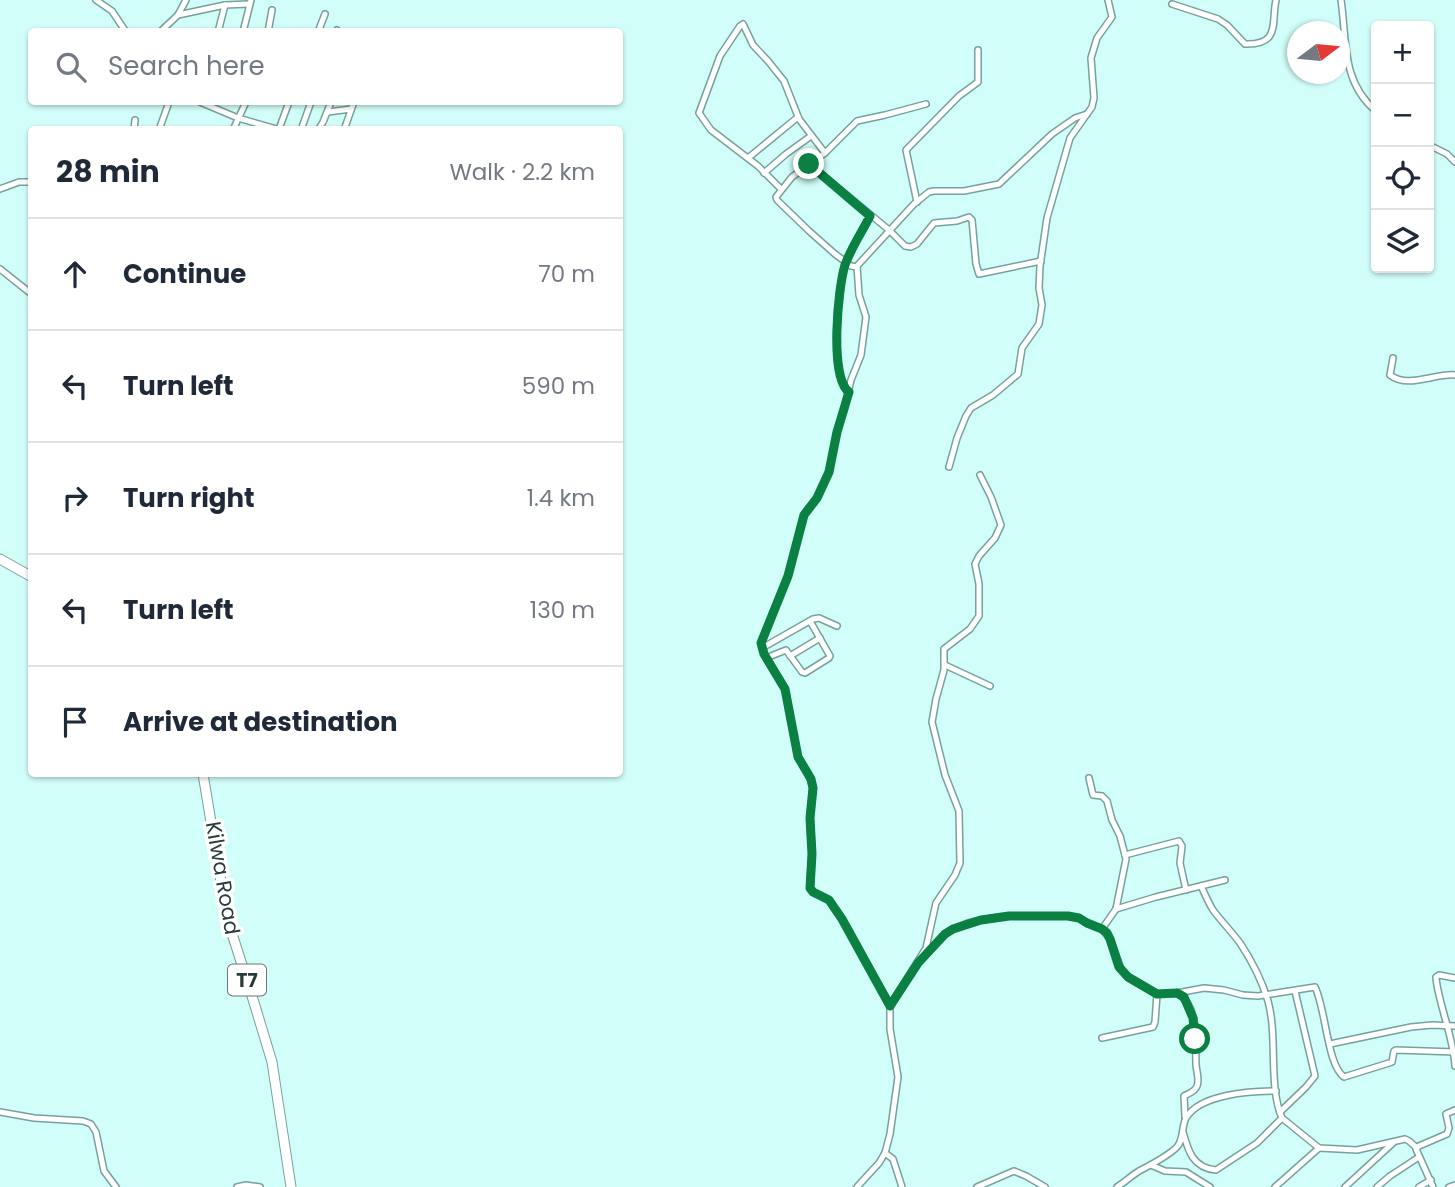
<!DOCTYPE html>
<html lang="en">
<head>
<meta charset="utf-8">
<style>
	:root { --surface:#fff; --page:#f2f2f3; --text:#1f2937; --muted:#747a83; --line:#e0e1e3 }
	body { margin:0; font-family:Poppins,sans-serif; background:var(--page); color:var(--text) }
	.controls { position:absolute; right:21px; top:21px; display:grid; overflow:hidden; border-radius:7px; box-shadow:0 2px 5px #0004 }
	.controls button { width:63px; height:63px; display:grid; place-items:center; padding:0; border:0; border-bottom:2px solid var(--line); background:var(--surface); color:var(--text); font:35px sans-serif }
	.compass { position:absolute; left:1287px; top:21px; width:63px; height:63px; border-radius:50%; background:var(--surface); box-shadow:0 2px 5px #0004; rotate:74deg }
	.stop { position:absolute; width:21px; height:21px; margin:-16px; border:5px solid #0b8043; border-radius:50%; background:#fff }
	.stop.end { background:#0b8043; border-color:#fff; box-shadow:0 2px 7px #0008 }
	.list { margin:0; padding:0; list-style:none }
	h2 { display:flex; justify-content:space-between; align-items:center; height:91px; margin:0; padding:0 28px; font-size:30px }
	h2 small { font-size:23px; font-weight:400; color:var(--muted) }
	.list li { display:grid; grid-template-columns:46px 1fr auto; gap:21px; align-items:center; box-sizing:border-box; height:112px; padding:0 28px; border-top:2px solid var(--line) }
	.list b { display:block; font-size:26px; white-space:nowrap }
	.list em { font-size:23px; font-style:normal; color:var(--muted) }
	.icon { flex:none; width:38px; height:38px; fill:none; stroke:currentColor; stroke-width:2; stroke-linecap:round; stroke-linejoin:round }
	.map { position:relative; flex:none; width:1455px; height:1187px; overflow:hidden }
	.search { position:absolute; background:var(--surface); box-shadow:0 2px 5px #0004; left:28px; top:28px; width:595px; height:77px; display:flex; align-items:center; gap:18px; box-sizing:border-box; padding:0 24px; border-radius:7px; color:var(--muted); font-size:26px }
	.panel { position:absolute; background:var(--surface); box-shadow:0 2px 5px #0004; left:28px; top:126px; width:595px; height:651px; border-radius:7px }
	.map>svg:first-child { display:block }
	.lines { fill:none; stroke-linecap:round; stroke-linejoin:round }
	.street-casing { stroke:#76a19d; stroke-width:8 }
	.highway-casing { stroke:#76a19d; stroke-width:11 }
	.street { stroke:#fff; stroke-width:5 }
	.highway { stroke:#fff; stroke-width:9 }
	.route { stroke:#0b8043; stroke-width:9 }
	.labels { text-anchor:middle; dominant-baseline:central; stroke-width:7; stroke-linejoin:round; paint-order:stroke }
	.shield { fill:#fff; stroke:#6a7675; stroke-width:2 }
	.shield-label { font-size:19px; font-weight:bold; fill:#2a3c3a }
	.street-label { font-size:21px; fill:#2a3c3a; stroke:#fff }
</style>
</head>
<body>
<div class="map">
<svg width="1455" height="1187" viewBox="0 0 1455 1187">
	<rect width="100%" height="100%" fill="#d1fef9"/>
	<g class="lines">
		<defs>
			<g id="street">
				<polyline points="96,0 112,11 126,32"/>
				<path d="M1341 0C1347 40 1341 82 1376 111"/>
				<path d="M1172 4 1218 19 1227 25 1245 44C1281 45 1271 23 1276 0"/>
				<polyline points="178,15 225,5 249,4"/>
				<polyline points="160,32 178,15 186,0"/>
				<polyline points="218,32 225,5"/>
				<polyline points="243,32 251,0"/>
				<polyline points="268,32 272,10"/>
				<polyline points="318,32 325,14"/>
				<polyline points="336,32 337,30"/>
				<polyline points="200,102 238,118 280,130"/>
				<polyline points="328,112 351,109"/>
				<polyline points="279,129 289,102"/>
				<polyline points="134,130 135,120"/>
				<polyline points="159,130 169,102"/>
				<polyline points="233,130 246,102"/>
				<polyline points="301,130 311,102"/>
				<polyline points="318,130 323,122 331,102"/>
				<polyline points="344,130 354,102"/>
				<polyline points="1429,145 1447,154 1455,162"/>
				<polyline points="748,158 798,117"/>
				<polyline points="809,164 889,230 905,246 911,247 917,244 934,223 957,221 969,217 972,220 976,264 979,274 1041,261"/>
				<polyline points="764,173 786,154 811,136"/>
				<polyline points="0,189 19,182 32,182"/>
				<polyline points="781,189 758,166 711,130 699,113 720,56 740,26 743,24 753,45 768,61 784,81 799,119 825,153"/>
				<polyline points="917,202 906,150 959,96 978,82 978,50"/>
				<polyline points="857,267 851,266 835,254 809,231 777,200 776,197 792,177 825,153 857,121 885,115 926,104"/>
				<polyline points="0,269 29,292"/>
				<path d="M1393 358 1390 375C1408 389 1435 373 1455 375"/>
				<path d="M849 392C829 378 838 287 845 265 851 247 862 232 870 216"/>
				<polyline points="949,467 957,438 966,416 971,408 993,395 1018,374 1022,348 1039,324 1042,305 1039,288 1040,266 1047,218 1070,138 1092,107 1094,98 1091,58 1097,38 1112,17 1108,0"/>
				<polyline points="762,648 813,619 819,618 837,626"/>
				<polyline points="790,656 820,638"/>
				<polyline points="766,658 786,650 802,672 805,673 829,658 830,656 810,621"/>
				<polyline points="945,665 990,686"/>
				<polyline points="1089,778 1093,795 1102,796 1107,801 1112,820 1120,836 1126,859 1116,909 1102,929"/>
				<polyline points="1125,855 1179,841 1182,846 1180,863 1186,890"/>
				<path d="M1201 886C1205 894 1208 902 1213 910 1221 921 1232 932 1240 943 1252 961 1262 981 1268 1001 1278 1037 1268 1086 1282 1118L1319 1148 1357 1150 1405 1139 1409 1141 1417 1148"/>
				<polyline points="1116,909 1156,897 1225,880"/>
				<path d="M918 963 945 934 953 929 968 923 981 920 1009 916H1068L1079 918 1087 923 1102 929 1110 939 1121 969 1128 977 1157 994 1177 993 1204 988 1224 990 1243 995 1258 996 1315 987C1326 1009 1327 1065 1344 1077L1389 1063 1392 1062 1394 1051 1396 1050 1455 1052"/>
				<path d="M1455 978 1439 975 1436 977V979C1440 1009 1453 1035 1455 1066"/>
				<path d="M1177 993C1200 1007 1195 1041 1196 1064 1196 1071 1200 1079 1197 1086 1195 1092 1189 1093 1184 1096L1185 1117"/>
				<polyline points="890,1006 926,948 936,903 955,875 960,863 959,811 945,775 932,722 936,699 944,670 944,649 970,629 979,616 979,584 975,564 979,556 995,538 1001,525 991,497 980,475"/>
				<polyline points="1102,1038 1153,1027 1155,1022 1157,994"/>
				<polyline points="1330,1044 1411,1027 1432,1025 1455,1026"/>
				<polyline points="0,1112 34,1118 83,1121 91,1124 96,1132 104,1171 116,1187"/>
				<polyline points="1280,1112 1306,1087 1315,1076 1295,991"/>
				<path d="M1183 1132C1188 1151 1193 1168 1216 1170L1257 1143 1282 1118"/>
				<polyline points="885,1153 893,1159 902,1187"/>
				<polyline points="1151,1165 1165,1171 1186,1172 1210,1187"/>
				<polyline points="237,1187 246,1185 260,1187"/>
				<polyline points="857,1187 879,1163 885,1153 890,1134 898,1077 890,1029 890,1006 842,919 829,900 813,892 810,888 812,854 810,818 813,787 808,773 798,757 785,689 764,654 761,643 788,576 804,515 817,498 829,472 837,432 844,410 851,380 861,355 866,317 859,295 857,266 914,204 929,192 934,191 964,191 999,184 1052,134 1075,118 1087,114"/>
				<polyline points="977,1187 1014,1171 1026,1176 1045,1187"/>
				<path d="M1117 1187C1125 1182 1131 1176 1139 1171 1152 1164 1165 1158 1176 1148 1184 1141 1181 1128 1186 1118 1200 1094 1251 1091 1276 1091"/>
				<polyline points="1275,1187 1319,1148"/>
				<polyline points="1345,1187 1393,1143"/>
				<polyline points="1377,1187 1390,1176 1419,1157"/>
				<polyline points="1419,1187 1431,1180"/>
				<polyline points="1433,1187 1416,1149 1419,1146 1447,1134 1449,1128 1446,1114 1455,1110"/>
				<polyline points="1449,1187 1455,1185"/>
			</g>
			<g id="highway">
				<polyline points="0,559 32,577"/>
				<polyline points="203,774 227,918 252,996 272,1062 291,1187"/>
			</g>
		</defs>
		<use href="#street" class="street-casing"/>
		<use href="#highway" class="highway-casing"/>
		<use href="#street" class="street"/>
		<use href="#highway" class="highway"/>
	</g>
	<g class="lines">
		<path class="route" d="M809 164 870 216C862 232 851 248 845 265 838 287 829 378 849 392L837 432 829 472 817 498 804 515 788 576 761 643 764 654 785 689 798 757 811 779 813 788 810 818 812 854 810 888 813 892 829 900 842 919 890 1006 918 963 945 934 953 929 981 920 1009 916H1068L1079 918 1087 923 1102 929 1107 933 1110 939 1119 967 1128 977 1157 994 1177 993 1184 997 1193 1018 1195 1039"/>
	</g>
	<g class="labels">
		<rect class="shield" x="228" y="964.5" width="38" height="31" rx="5"/>
		<g class="shield-label">
			<text x="247" y="980">T7</text>
		</g>
		<g class="street-label">
			<text transform="translate(223 878) rotate(80)">Kilwa Road</text>
		</g>
	</g>
</svg>
<div class="controls">
<button>+</button>
<button>−</button>
<button><svg class="icon" aria-label="locate" viewBox="0 0 24 24"><circle cx="12" cy="12" r="6"/><path d="M12 2v4M12 18v4M2 12h4M18 12h4"/></svg></button>
<button><svg class="icon" aria-label="layers" viewBox="0 0 24 24"><path d="M12 4l9 5-9 5-9-5zM3 14l9 5 9-5"/></svg></button>
</div>
<svg class="compass" viewBox="-18 -18 36 36"><path d="M0-13l5 13h-10z" fill="#e53935"/><path d="M0 13l5-13h-10z" fill="#747a83"/></svg>
<div class="stop" style="left:1195px;top:1039px"></div>
<div class="stop end" style="left:809px;top:164px"></div>
<div class="search"><svg class="icon" aria-label="search" viewBox="0 0 24 24"><circle cx="10" cy="10" r="6"/><path d="M15 15l6 6"/></svg>Search here</div>
<section class="panel">
<h2>28 min<small>Walk · 2.2 km</small></h2>
<ul class="list">
<li><svg class="icon" aria-label="ahead" viewBox="0 0 24 24"><path d="M12 20V5M6 11l6-6 6 6"/></svg><div><b>Continue</b></div><em>70 m</em></li>
<li><svg class="icon" aria-label="left" viewBox="0 0 24 24"><path d="M17 20v-9H6M10 6l-5 5 5 5"/></svg><div><b>Turn left</b></div><em>590 m</em></li>
<li><svg class="icon" aria-label="right" viewBox="0 0 24 24"><path d="M7 20v-9h11M14 6l5 5-5 5"/></svg><div><b>Turn right</b></div><em>1.4 km</em></li>
<li><svg class="icon" aria-label="left" viewBox="0 0 24 24"><path d="M17 20v-9H6M10 6l-5 5 5 5"/></svg><div><b>Turn left</b></div><em>130 m</em></li>
<li><svg class="icon" aria-label="arrive" viewBox="0 0 24 24"><path d="M6 21V4h12l-3 4 3 4H6"/></svg><div><b>Arrive at destination</b></div></li>
</ul>
</section>
</div>
</body>
</html>
